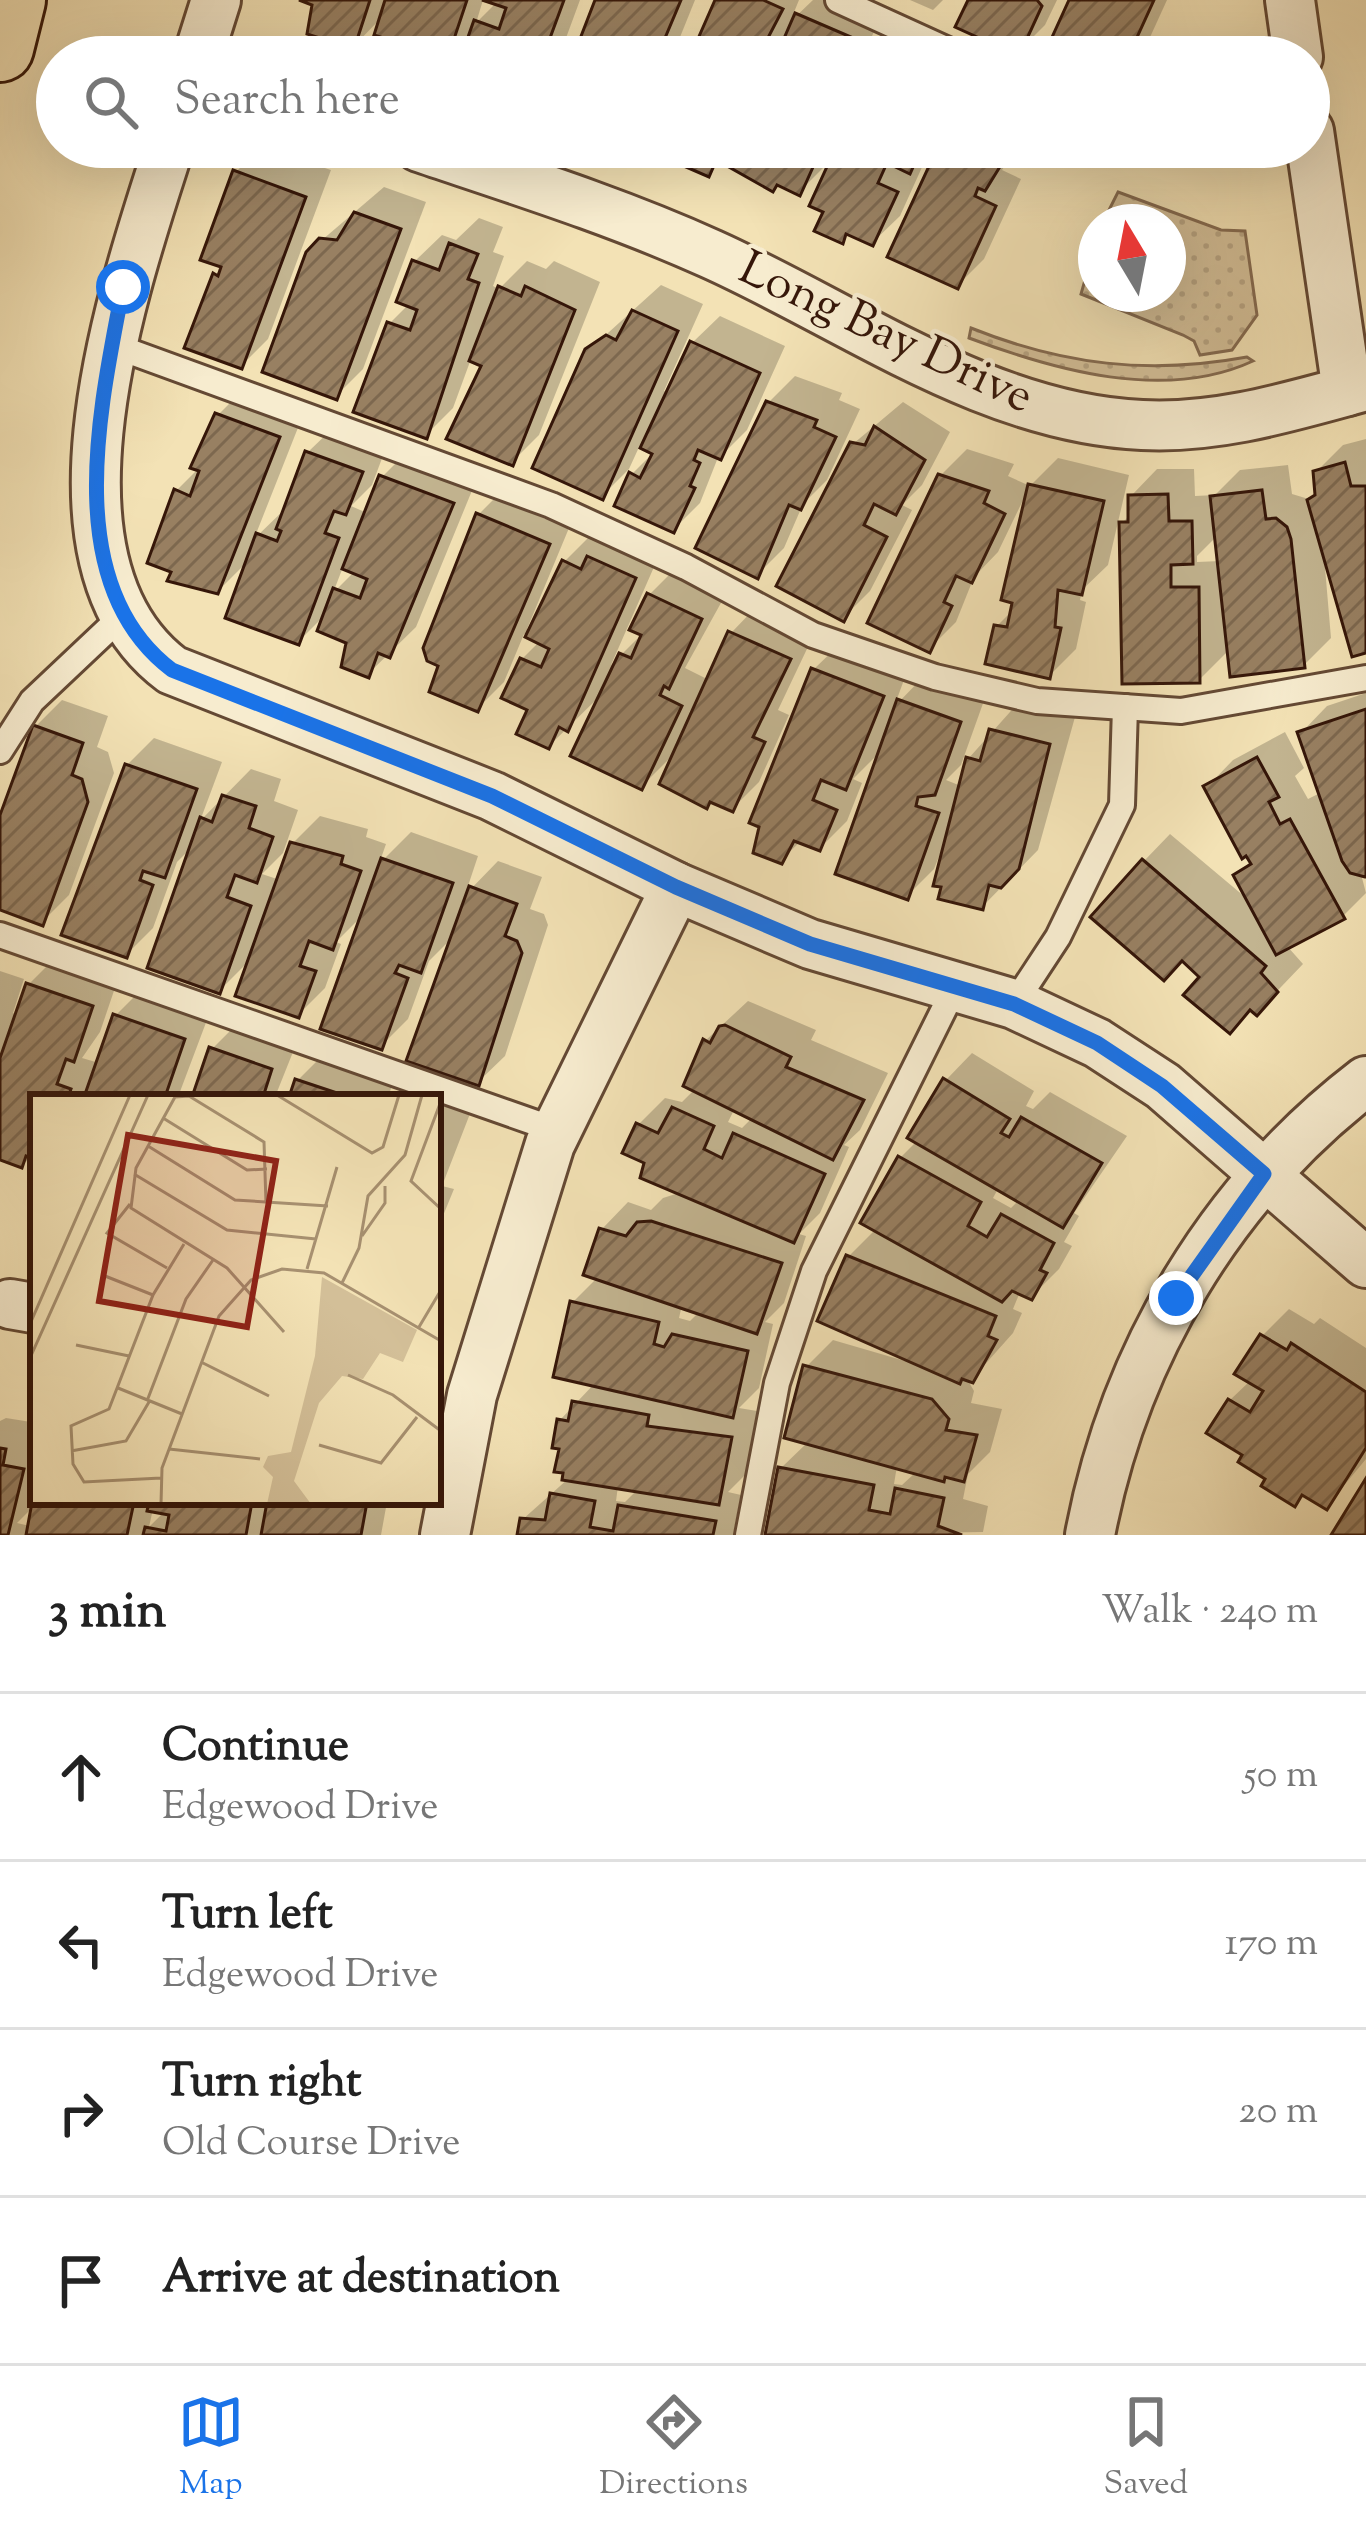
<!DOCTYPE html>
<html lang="en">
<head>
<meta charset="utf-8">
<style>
	:root { --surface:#fff; --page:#f6f6f6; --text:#222; --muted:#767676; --line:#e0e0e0; --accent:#1a73e8 }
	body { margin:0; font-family:"Sorts Mill Goudy",serif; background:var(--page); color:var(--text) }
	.compass { position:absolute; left:1078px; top:204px; width:108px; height:108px; border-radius:50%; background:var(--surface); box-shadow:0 12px 48px #0002; rotate:350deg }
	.stop { position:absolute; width:36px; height:36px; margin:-27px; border:9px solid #1a73e8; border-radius:50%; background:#fff }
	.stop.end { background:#1a73e8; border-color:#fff; box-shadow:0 3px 12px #0008 }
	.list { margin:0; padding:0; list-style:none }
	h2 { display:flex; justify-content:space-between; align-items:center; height:156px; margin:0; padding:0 48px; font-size:51px }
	h2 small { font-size:39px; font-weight:400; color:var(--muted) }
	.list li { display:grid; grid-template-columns:78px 1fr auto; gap:36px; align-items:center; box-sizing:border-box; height:168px; padding:0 48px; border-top:3px solid var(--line) }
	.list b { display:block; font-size:45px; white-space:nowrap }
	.list p { margin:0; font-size:39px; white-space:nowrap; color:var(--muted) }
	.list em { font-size:39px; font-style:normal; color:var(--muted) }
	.icon { flex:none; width:66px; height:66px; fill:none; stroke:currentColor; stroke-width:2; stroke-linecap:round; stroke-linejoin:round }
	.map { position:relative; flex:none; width:1366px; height:1535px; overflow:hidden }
	.search { position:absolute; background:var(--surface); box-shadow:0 12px 48px #0002; left:36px; right:36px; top:36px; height:132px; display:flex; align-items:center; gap:30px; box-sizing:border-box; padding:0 42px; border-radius:66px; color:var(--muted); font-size:45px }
	.sheet { height:828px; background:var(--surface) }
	nav { display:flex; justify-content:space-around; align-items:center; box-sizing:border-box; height:168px; border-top:3px solid var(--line); background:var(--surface); font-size:33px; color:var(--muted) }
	nav a { display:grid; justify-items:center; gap:6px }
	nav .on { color:var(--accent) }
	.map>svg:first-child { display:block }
	.grass { fill:url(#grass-dots); stroke:#846a50; stroke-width:3 }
	.shadow { fill:#0003; fill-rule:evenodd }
	.building { fill:url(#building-hatch); stroke:#351609; stroke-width:3 }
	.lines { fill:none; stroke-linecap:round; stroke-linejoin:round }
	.service-casing { stroke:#644934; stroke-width:30 }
	.minor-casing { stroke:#644934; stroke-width:54 }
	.primary-casing { stroke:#351609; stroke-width:72 }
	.service { stroke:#f7eccf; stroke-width:24 }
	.minor { stroke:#f7eccf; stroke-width:48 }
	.primary { stroke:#f3e2b5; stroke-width:66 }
	.route { stroke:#1a73e8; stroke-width:15 }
	.labels { text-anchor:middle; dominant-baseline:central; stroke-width:9; stroke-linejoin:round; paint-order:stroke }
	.street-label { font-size:48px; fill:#351609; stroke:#f7eccf }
	.inset-road { fill:none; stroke:#a79070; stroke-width:3 }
	.view { fill:#8f2418; fill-opacity:0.15; stroke:#8f2418; stroke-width:6 }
	.inset-edge { fill:none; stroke:#351609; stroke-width:6 }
</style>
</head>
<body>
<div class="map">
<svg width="1366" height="1535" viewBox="0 0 1366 1535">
	<defs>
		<pattern id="grass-dots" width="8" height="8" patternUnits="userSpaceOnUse" patternTransform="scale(3)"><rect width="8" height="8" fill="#d3bf98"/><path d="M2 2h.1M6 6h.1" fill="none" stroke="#b6a382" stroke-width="1.8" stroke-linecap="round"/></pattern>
		<pattern id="building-hatch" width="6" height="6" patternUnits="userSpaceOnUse" patternTransform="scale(3)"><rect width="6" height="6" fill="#988062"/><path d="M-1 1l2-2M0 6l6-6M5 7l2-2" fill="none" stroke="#7d684f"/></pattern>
	</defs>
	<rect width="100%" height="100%" fill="#f3e2b5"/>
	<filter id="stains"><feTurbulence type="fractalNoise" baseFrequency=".00167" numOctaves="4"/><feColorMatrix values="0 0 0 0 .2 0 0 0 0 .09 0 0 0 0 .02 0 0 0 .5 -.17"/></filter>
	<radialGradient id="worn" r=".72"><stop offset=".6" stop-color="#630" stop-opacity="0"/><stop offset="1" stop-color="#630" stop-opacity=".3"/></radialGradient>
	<g class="grass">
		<polygon points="1118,192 1221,230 1245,231 1257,315 1232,350 1200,355 1194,341 1183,335 1081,294 1096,241 1096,294 1168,294 1168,222 1103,222"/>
		<path d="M971 328C1063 365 1149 375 1247 357L1253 361C1165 402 1054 370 969 338Z"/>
	</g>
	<g class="shadow">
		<polygon points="306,0 483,0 476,23 497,2 491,0 580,0 559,57 464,57 473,32 448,57 413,57 396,51 400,40 383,16 354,46 315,3"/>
		<polygon points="599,0 695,0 672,57 579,57"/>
		<polygon points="718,0 799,0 790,22 813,0 852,0 882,13 863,57 686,57 698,45"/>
		<polygon points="910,0 943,0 933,10"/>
		<polygon points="971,0 1057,0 1045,25 1018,52"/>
		<polygon points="1073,0 1167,0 1141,57 1046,57"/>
		<polygon points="909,26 977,56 880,57"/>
		<polygon points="260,147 331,170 268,339 241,366 215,275 224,266 236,172"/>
		<polygon points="647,147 735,147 708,174"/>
		<polygon points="741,147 932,147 917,162 923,165 900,216 873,242 850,232 842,240 827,210 833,158 799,192 754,180"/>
		<polygon points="945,147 1017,147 1002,170 1021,179 984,259 957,286 937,155"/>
		<polygon points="384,187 426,202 363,369 336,396 315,246"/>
		<polygon points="479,218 503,227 493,252 504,256 493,286 499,289 527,261 546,269 554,261 600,282 539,435 512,462 485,364 471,359 453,408 426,435 390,323 409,304 415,261 442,235 456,240"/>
		<polygon points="661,285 703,304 664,391 669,393 693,342 720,316 785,346 747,430 717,460 700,503 673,530 632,474 654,452 640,445 629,469 602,496 588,351"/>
		<polygon points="795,376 842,393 839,400 860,409 827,480 803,504 784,548 757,575 768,403"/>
		<path d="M245 388 305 410 254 539 286 508 308 452 335 426 387 445 372 485 351 506 367 513 382 477 409 450 478 476 416 627 368 674 327 613 298 642 250 559 218 591 176 491 199 468 218 415ZM343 567 355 571 333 593Z"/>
		<polygon points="903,402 950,432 922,485 902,505 912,510 870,591 843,618 853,444"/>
		<path d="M1366 439V650L1323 544 1331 638 1304 665 1230 649 1199 680 1122 523 1131 514V496L1157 469H1194L1195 496 1215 495 1240 470 1288 465 1292 494 1312 500 1318 493 1316 472 1343 445ZM1217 536 1220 561 1197 562V556Z"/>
		<polygon points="967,449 1014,464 1008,476 1030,486 1058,458 1129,475 1108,565 1082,590 1080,600 1086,602 1076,649 1049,676 997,626 1014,609 1025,496 998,552 974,577 956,622 929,649 940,476"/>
		<polygon points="506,487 574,516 527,629 532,631 564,562 591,535 661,551 611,665 643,633 649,595 676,568 727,592 685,668 709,680 731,633 757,606 815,632 778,710 789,715 759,782 732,809 685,796 677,751 642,786 602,694 549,746 531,709 522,659 540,641 524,634 504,682 477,709 479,514"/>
		<polygon points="841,643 908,669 894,707 926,674 986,695 961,765 946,780 961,786 968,759 1018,703 1075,717 1038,850 982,907 945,885 940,854 934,869 907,896 882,750 853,779 862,783 847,821 820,848 801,841 781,860 814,669"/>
		<polygon points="1366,693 1366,873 1361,874 1366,893 1343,916 1287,946 1303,964 1257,1012 1203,976 1144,861 1170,834 1251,902 1236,875 1252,860 1207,787 1233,760 1285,732 1304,768 1295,776 1308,799 1322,792 1301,733 1327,706"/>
		<polygon points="62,700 108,716 97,747 108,752 114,773 69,895 42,922 0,907 0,826 35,727"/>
		<polygon points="154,738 222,762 200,821 251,769 281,779 274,801 298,810 283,853 262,874 280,880 293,843 320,816 368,829 366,837 386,844 379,864 411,832 478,856 465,895 498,861 542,877 530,909 544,914 548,925 505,1056 478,1082 454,936 429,961 408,1019 381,1046 364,914 336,942 341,944 325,988 298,1015 251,959 220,990 194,845 177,862 153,928 126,955 127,765"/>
		<polygon points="56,957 118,979 100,1032 82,1058 99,1063 116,1015 143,988 210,1012 178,1097 33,1097 33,1156 22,1165 0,1157 0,971 24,979 13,1013 18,1015 29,984"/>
		<path d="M748 1001 816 1030 811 1040 888 1073 860 1130 844 1145 849 1147 820 1213 799 1234 806 1236 784 1303 765 1322 773 1324 759 1388 739 1408 757 1411 745 1475 728 1492 741 1495 733 1535H520L522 1520 569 1478 558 1469 560 1420 595 1383 572 1303 598 1277 602 1229 628 1202 651 1210 663 1198 682 1192 648 1161 638 1125 665 1098 682 1102 695 1089 705 1041ZM735 1108 753 1117 742 1128 728 1122ZM682 1305 700 1311 690 1321 679 1318ZM618 1486 638 1489 625 1502 616 1501Z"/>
		<polygon points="239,1022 297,1042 275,1097 195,1097 212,1049"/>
		<polygon points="325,1053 395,1077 388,1097 292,1097 298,1080"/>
		<path d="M972 1053 1034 1091 1026 1106 1033 1109 1050 1092 1127 1136 1074 1213 1079 1216 1064 1242 1072 1246 1059 1269 1032 1296 1020 1292 1013 1309 1022 1313 1013 1333 972 1379 966 1377 974 1391 971 1403 1002 1409 990 1452 968 1474 963 1499 988 1506 983 1532 769 1535 781 1468 808 1442 806 1367 833 1340 905 1361 848 1257 876 1229 900 1158 918 1140 946 1080ZM999 1187 1020 1199 1011 1208 993 1198ZM897 1466 916 1472 902 1485 894 1484Z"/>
		<polygon points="413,1085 473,1106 442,1186 454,1189 438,1228 438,1097 401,1097"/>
		<polygon points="1289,1309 1314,1324 1320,1318 1366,1348 1366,1459 1327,1506 1305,1493 1294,1504 1246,1454 1230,1400 1251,1380 1262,1336"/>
		<path d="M6 1418 31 1422 33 1502H387L381 1535H0V1421ZM34 1506 30 1526 17 1523ZM153 1509 165 1511 149 1527Z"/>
	</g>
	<g class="building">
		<polygon points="370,0 354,49 307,34 312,5 299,0"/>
		<polygon points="385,0 467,0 448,57 393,53 396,42 374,35"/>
		<polygon points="482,0 564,0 543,57 461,57 474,20 499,29 506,8"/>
		<polygon points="595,0 681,0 657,57 573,57"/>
		<polygon points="715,0 763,0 783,9 758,57 690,57"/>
		<polygon points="968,0 1037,0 1042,6 1019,56 955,27"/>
		<polygon points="1069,0 1154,0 1128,57 1043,57"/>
		<polygon points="795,13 858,40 850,57 776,57"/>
		<polygon points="640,147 722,147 709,177"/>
		<polygon points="737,147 822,147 800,196 777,185 773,192 729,167"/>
		<polygon points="836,147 922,147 910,174 887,163 878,183 898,192 873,246 846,234 843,244 814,231 823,212 809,206"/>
		<polygon points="951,147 1012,147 985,191 978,188 975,196 996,206 958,289 887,257 935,153 946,159"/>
		<polygon points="233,170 306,197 242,369 184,348 213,273 218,276 221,267 200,260"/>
		<polygon points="354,212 401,229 337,400 262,372 306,252 319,238 337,240"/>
		<polygon points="449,243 478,254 468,279 479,283 427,439 353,412 387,322 410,330 417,310 396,302 412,260 439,270"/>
		<polygon points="498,286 521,296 525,286 575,310 513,466 446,439 481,366 469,361"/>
		<polygon points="632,310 678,331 603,500 532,468 585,349 606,335 616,340"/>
		<polygon points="690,341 760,373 721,460 698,450 694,460 700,463 690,486 695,488 674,533 614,506 629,472 640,478 652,454 640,448"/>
		<polygon points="766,401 817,420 814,427 836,437 801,510 789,505 758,579 695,548"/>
		<polygon points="215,413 280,437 218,594 167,581 171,572 147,563 174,489 190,496 199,471 190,468"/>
		<polygon points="874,426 925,460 896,515 874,504 864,525 887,537 844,622 776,586 850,442 865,445"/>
		<polygon points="305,451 363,472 346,515 334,511 325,533 339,538 299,645 225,618 256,533 277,541 281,531 276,529"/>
		<polygon points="1345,462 1351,486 1366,486 1366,653 1352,657 1307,500 1315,495 1313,471"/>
		<polygon points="938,474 989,491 984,503 1005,514 972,583 956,576 944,602 952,606 930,653 867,623"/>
		<polygon points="379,475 454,503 390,658 378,653 369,678 341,667 346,643 317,631 333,588 360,598 367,579 342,569"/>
		<polygon points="1028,484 1104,501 1082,595 1058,590 1055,627 1061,628 1050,679 985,664 994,625 1007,627 1012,603 1001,600"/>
		<polygon points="1262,490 1266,519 1276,518 1287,527 1291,539 1305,668 1230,677 1210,496"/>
		<polygon points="1168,494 1169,521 1192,521 1193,564 1171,565 1171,587 1199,587 1200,683 1122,684 1119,522 1128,522 1128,495"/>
		<polygon points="476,513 550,544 478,712 429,692 438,666 427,661 423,648"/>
		<polygon points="587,556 636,578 568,732 559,727 549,749 516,734 527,710 501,698 520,658 541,667 549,649 525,637 562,560 581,569"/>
		<polygon points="647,593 702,619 669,689 664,686 660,695 682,706 642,790 570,756 619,653 631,658 641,635 629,630"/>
		<polygon points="728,631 791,659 753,737 765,742 733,812 710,802 707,809 659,784"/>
		<polygon points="811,668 884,696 846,790 821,780 813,800 837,810 820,851 794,841 782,864 753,853 759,827 749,823"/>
		<polygon points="897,699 961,722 935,795 918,797 916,806 939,813 908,900 835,874"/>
		<polygon points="1366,709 1366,877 1365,877 1350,873 1342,861 1297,732"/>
		<polygon points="33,725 83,743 72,775 82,779 88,802 43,926 0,910 0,815"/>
		<polygon points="989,729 1050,744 1019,869 1001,888 989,885 983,910 938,899 941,887 933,886 966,757 980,761"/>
		<polygon points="1257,757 1279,797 1269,802 1280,824 1290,819 1345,919 1276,955 1233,875 1251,864 1246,856 1242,859 1203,786"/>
		<polygon points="125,764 197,789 165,878 143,871 140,880 153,885 127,958 61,935"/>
		<polygon points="222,795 256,806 249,828 273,837 257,883 235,875 227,897 251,906 220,994 147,968 200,817 212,822"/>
		<polygon points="290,842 343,856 341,864 361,871 333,950 309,941 300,966 316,971 299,1018 235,996"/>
		<polygon points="381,858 453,883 421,973 399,965 395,973 408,978 382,1050 320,1029"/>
		<polygon points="1142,859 1266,966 1261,973 1278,992 1257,1016 1250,1010 1230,1034 1183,995 1199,977 1182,961 1164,981 1090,917"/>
		<polygon points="469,886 517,904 505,936 517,941 522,953 479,1086 406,1061"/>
		<polygon points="26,983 93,1006 74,1062 66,1059 57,1084 71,1089 68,1097 33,1097 33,1159 26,1156 22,1168 0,1160 0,1058"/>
		<polygon points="113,1014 185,1039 165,1097 84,1097"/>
		<polygon points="725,1025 791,1057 786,1067 864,1100 833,1160 683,1086 703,1039 710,1043 719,1026"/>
		<polygon points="209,1047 272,1069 263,1097 192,1097"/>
		<polygon points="943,1078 1010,1119 1001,1133 1009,1137 1021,1117 1102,1163 1063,1228 907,1138"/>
		<polygon points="295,1079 349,1097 289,1097"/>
		<polygon points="672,1107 714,1126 704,1149 722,1158 733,1133 825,1174 794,1243 640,1178 644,1163 622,1153 636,1123 658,1133"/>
		<polygon points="898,1156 981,1202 968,1226 987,1237 1001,1214 1054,1243 1040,1270 1047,1273 1032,1300 1012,1291 1002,1302 860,1223"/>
		<polygon points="651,1221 782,1263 757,1334 583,1275 599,1228 626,1236 637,1222"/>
		<polygon points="846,1255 996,1316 988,1336 997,1340 973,1383 962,1379 960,1384 817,1321"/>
		<polygon points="570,1301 659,1322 654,1344 664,1347 672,1334 748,1351 733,1418 553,1377"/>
		<polygon points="1260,1334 1287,1350 1291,1343 1366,1392 1366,1448 1327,1510 1302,1495 1295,1507 1261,1486 1265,1479 1238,1462 1242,1455 1206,1433 1228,1399 1250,1412 1263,1391 1234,1374"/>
		<polygon points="803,1365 932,1399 949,1419 946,1430 977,1435 964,1482 945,1477 944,1482 784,1438"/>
		<polygon points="572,1401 649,1415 647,1426 732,1437 719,1505 562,1480 563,1473 554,1472 559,1449 552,1448 557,1419 568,1421"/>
		<polygon points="0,1448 6,1449 3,1465 24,1469 8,1535 0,1535"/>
		<polygon points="778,1467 874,1485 869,1510 890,1514 895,1488 944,1498 938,1526 962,1535 765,1535"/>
		<polygon points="1366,1478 1366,1535 1331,1535"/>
		<polygon points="550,1493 595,1501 590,1527 613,1531 618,1505 716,1521 713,1535 517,1535 520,1518 545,1520"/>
		<polygon points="33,1497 33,1502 134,1502 127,1535 26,1535"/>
		<polygon points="149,1502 252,1502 246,1535 143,1535 145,1527 166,1531 169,1515 147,1511"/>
		<polygon points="267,1502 367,1502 361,1535 261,1535"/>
	</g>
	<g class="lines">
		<defs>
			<g id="service">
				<polyline points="838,0 963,57"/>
				<polyline points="112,345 551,505 686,567 813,635 935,677 1037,701 1181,711 1366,678"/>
				<polyline points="0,751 32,701 121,617"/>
				<polyline points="0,935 556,1130"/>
				<polyline points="1014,1004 1058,937 1122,805 1125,707"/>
				<polyline points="748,1535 777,1383 814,1271 955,987"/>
			</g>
			<g id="minor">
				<polyline points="1290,0 1298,57"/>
				<polyline points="198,57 216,0"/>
				<polyline points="1309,131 1347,391"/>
				<path d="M169 147C124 287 28 562 172 670L492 796 676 887 810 944 1014 1004 1097 1043 1163 1086 1366 1263"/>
				<path d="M419 147C517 180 616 211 711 254 849 316 986 418 1142 425 1219 429 1292 406 1366 386"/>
				<polyline points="10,1304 33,1308"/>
				<polyline points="445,1535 472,1395 550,1144 676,887"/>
				<path d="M1090 1535C1124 1355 1220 1193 1366 1081"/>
			</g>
			<polyline id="primary" points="0,48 12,0"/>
		</defs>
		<use href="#service" class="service-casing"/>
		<use href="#minor" class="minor-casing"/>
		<use href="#primary" class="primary-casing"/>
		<use href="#service" class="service"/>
		<use href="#minor" class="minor"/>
		<use href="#primary" class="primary"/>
	</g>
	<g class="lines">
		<path class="route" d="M123 287C100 407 59 585 172 670L492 796 676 887 810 944 1014 1004 1097 1043 1162 1086 1264 1174 1176 1298"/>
	</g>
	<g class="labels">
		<g class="street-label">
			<text transform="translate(885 335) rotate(25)">Long Bay Drive</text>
		</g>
	</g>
	<g transform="translate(30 1094)">
		<rect width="411" height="411" fill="#f3e2b5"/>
		<path d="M292 183 387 236 373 268 350 259 333 285 312 282 289 309 264 387 281 410H237L243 383 233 373 238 362 261 358 285 262Z" fill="#d3bf98"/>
		<path class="inset-road" d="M247 1 342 59 353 53 369 1M411 7 381 87 411 115M133 24 217 76 237 75M118 52 205 106 298 112M104 80 197 136 286 145M236 109 234 48 159 2 145 3 106 74 101 114 197 174 254 238M100 110 77 139 137 174M332 142 355 109V92M277 175 307 73M75 182 123 201M312 189 329 154 338 102 375 61 392 1M0 230 100 1M389 233 411 196M46 251 99 262M0 264 118 1M171 268 239 302M318 281 363 301 411 337M88 294 152 320M117 307 156 205 183 166M289 351 351 369 387 323M139 355 230 365M41 357 96 347 119 308M131 384 54 388 43 370 41 332 79 315 123 201 154 150M131 410 132 374 189 222 221 186 252 175 294 179 411 247"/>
		<path class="view" d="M98 41 246 67 217 233 69 207Z"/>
		<rect width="411" height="411" class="inset-edge"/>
	</g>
	<rect width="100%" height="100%" filter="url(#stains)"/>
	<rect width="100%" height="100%" fill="url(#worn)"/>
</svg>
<svg class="compass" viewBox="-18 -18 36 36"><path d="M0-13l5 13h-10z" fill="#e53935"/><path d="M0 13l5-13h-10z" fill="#767676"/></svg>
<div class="stop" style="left:123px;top:287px"></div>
<div class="stop end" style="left:1176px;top:1298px"></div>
<div class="search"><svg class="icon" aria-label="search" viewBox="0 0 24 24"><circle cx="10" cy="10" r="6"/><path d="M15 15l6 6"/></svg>Search here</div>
</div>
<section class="sheet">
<h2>3 min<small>Walk · 240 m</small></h2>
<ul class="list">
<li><svg class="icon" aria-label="ahead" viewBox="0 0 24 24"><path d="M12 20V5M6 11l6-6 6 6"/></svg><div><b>Continue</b><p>Edgewood Drive</p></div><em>50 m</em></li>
<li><svg class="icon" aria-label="left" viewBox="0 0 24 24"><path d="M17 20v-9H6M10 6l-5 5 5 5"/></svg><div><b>Turn left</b><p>Edgewood Drive</p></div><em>170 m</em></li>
<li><svg class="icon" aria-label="right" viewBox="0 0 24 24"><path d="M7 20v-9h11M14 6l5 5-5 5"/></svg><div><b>Turn right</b><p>Old Course Drive</p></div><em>20 m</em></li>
<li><svg class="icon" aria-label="arrive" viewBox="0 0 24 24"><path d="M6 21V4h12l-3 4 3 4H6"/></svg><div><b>Arrive at destination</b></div></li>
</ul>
</section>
<nav>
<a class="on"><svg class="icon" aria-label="map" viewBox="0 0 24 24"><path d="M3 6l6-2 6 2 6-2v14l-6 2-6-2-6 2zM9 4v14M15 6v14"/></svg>Map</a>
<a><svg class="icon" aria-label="directions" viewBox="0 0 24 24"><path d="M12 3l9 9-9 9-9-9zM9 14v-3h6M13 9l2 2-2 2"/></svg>Directions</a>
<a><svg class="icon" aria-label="saved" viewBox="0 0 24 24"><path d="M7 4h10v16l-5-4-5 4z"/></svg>Saved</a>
</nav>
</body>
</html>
